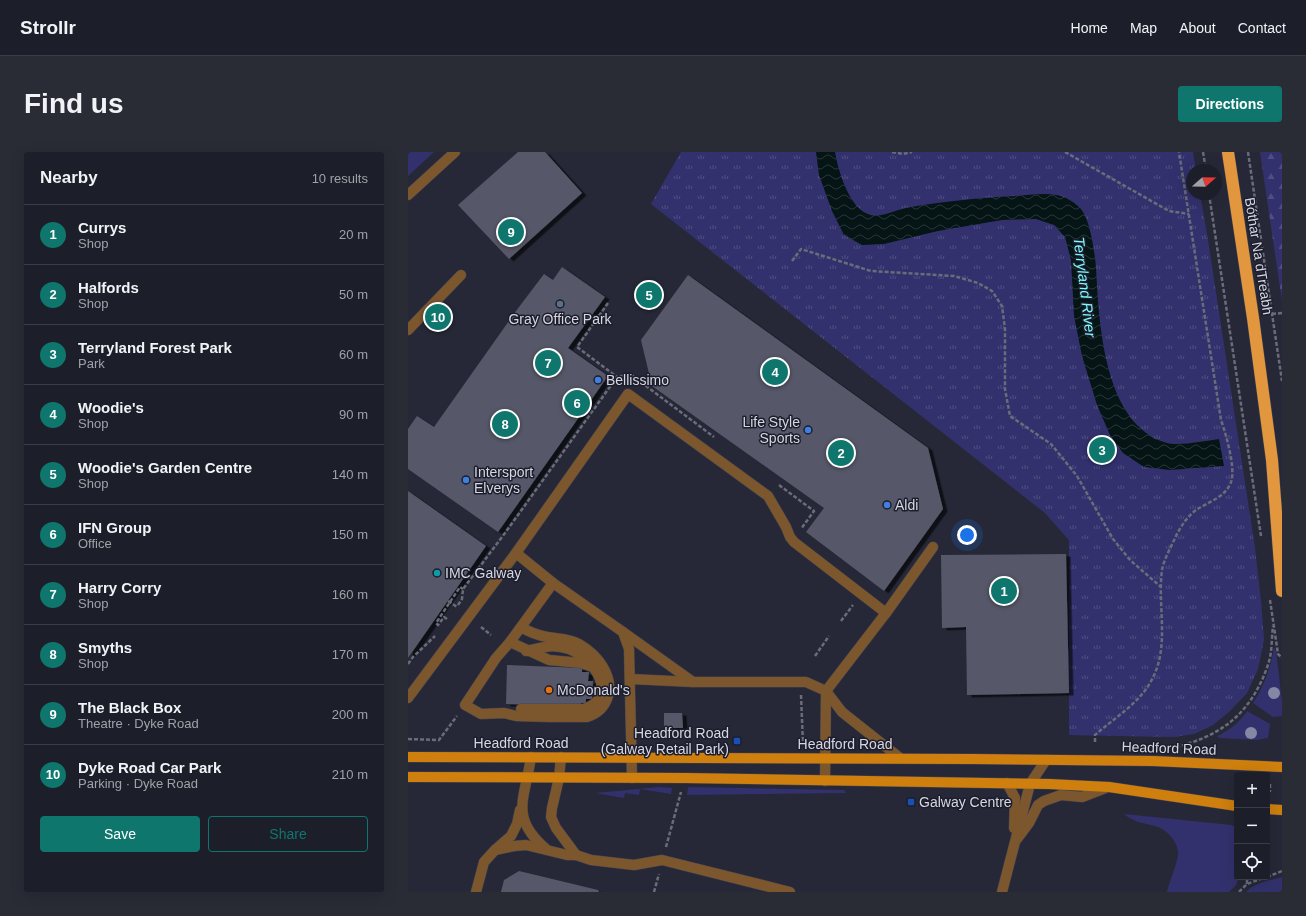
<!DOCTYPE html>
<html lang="en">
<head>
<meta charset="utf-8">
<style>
	:root { --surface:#1c1e29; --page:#292b35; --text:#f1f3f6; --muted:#a0a2a8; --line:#3a3c46; --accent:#0f766e }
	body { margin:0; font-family:Arial,sans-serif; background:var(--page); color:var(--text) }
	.controls { position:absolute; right:12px; bottom:12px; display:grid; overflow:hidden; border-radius:4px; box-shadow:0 4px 16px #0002 }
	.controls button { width:36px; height:36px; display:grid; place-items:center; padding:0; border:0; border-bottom:1px solid var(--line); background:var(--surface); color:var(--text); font:20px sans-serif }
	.compass { position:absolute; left:778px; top:12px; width:36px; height:36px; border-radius:50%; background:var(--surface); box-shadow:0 4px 16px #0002; rotate:70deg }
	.you { position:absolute; left:559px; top:383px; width:14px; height:14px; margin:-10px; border:3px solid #fff; border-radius:50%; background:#1a73e8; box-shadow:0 0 0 6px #1a73e833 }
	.badge { display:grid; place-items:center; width:26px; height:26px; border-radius:50%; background:var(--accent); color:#fff; font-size:13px; font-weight:700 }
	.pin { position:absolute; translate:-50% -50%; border:2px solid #fff; box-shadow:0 1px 4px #0006 }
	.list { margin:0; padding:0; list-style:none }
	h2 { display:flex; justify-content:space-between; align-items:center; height:52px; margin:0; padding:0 16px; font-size:17px }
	h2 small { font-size:13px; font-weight:400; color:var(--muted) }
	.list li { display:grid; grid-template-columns:26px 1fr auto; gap:12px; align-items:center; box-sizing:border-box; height:60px; padding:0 16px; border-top:1px solid var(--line) }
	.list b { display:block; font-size:15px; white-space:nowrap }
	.list p { margin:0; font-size:13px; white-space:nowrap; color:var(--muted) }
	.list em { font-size:13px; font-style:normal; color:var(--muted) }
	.actions { display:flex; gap:8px; padding:12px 16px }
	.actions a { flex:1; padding:9px 0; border:1px solid var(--accent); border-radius:4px; text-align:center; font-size:14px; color:var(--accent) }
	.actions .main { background:var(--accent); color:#fff }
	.icon { flex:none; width:22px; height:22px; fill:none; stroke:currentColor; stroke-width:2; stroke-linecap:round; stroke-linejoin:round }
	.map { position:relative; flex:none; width:874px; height:740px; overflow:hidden; border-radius:4px }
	header { display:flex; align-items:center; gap:24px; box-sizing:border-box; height:56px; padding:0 20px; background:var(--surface); border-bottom:1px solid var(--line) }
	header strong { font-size:19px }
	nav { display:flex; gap:22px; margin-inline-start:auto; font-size:14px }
	.intro { display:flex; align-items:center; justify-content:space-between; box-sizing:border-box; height:96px; padding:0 24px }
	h1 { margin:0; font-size:28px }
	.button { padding:10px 18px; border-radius:4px; background:var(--accent); color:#fff; font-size:14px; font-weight:700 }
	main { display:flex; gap:24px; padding:0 24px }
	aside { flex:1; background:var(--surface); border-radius:4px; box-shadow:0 4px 16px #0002 }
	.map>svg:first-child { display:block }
	.grass { fill:#32316d }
	.forest { fill:url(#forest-firs) }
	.park { fill:url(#park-tufts) }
	.water { fill:url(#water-waves) }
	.building { fill:#565869; filter:url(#shadow) }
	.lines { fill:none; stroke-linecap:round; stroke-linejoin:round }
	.minor-casing { stroke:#424452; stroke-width:11 }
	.major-casing { stroke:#424452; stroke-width:11 }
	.highway-casing { stroke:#424452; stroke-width:13 }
	.path { stroke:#6a6c79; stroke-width:2.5; stroke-dasharray:4 2; stroke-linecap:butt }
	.minor { stroke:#7c562c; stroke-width:10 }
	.major { stroke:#ce7f0d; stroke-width:10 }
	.highway { stroke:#e2963e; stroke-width:12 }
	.tree { fill:#8588a5 }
	.service-dot { fill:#5c6f8a; stroke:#1d1e2d; stroke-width:1.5 }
	.shop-dot { fill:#3f7fe0; stroke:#1d1e2d; stroke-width:1.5 }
	.culture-dot { fill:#0f9aa8; stroke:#1d1e2d; stroke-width:1.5 }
	.food-dot { fill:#e8710a; stroke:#1d1e2d; stroke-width:1.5 }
	.transit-dot { fill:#1a4fb4; stroke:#1d1e2d; stroke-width:1.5 }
	.labels { text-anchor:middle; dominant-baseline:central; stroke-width:3; stroke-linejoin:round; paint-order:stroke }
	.street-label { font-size:14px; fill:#d6d7e1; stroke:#1d1e2d }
	.poi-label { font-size:14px; fill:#d6d7e1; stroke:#1d1e2d; text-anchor:start }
	.water-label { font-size:15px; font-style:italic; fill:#7cfafe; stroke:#1d1e2d }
</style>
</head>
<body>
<header>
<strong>Strollr</strong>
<nav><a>Home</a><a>Map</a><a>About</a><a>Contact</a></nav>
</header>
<div class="intro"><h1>Find us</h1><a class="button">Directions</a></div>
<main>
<aside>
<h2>Nearby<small>10 results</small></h2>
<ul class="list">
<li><span class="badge">1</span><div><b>Currys</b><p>Shop</p></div><em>20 m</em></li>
<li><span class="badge">2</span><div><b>Halfords</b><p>Shop</p></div><em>50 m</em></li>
<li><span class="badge">3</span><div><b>Terryland Forest Park</b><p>Park</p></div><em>60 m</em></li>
<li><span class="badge">4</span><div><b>Woodie's</b><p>Shop</p></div><em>90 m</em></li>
<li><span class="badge">5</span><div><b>Woodie's Garden Centre</b><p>Shop</p></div><em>140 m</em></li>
<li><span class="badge">6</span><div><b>IFN Group</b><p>Office</p></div><em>150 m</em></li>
<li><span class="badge">7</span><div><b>Harry Corry</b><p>Shop</p></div><em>160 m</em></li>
<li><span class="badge">8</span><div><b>Smyths</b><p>Shop</p></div><em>170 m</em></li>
<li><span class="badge">9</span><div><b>The Black Box</b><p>Theatre · Dyke Road</p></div><em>200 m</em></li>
<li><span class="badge">10</span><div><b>Dyke Road Car Park</b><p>Parking · Dyke Road</p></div><em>210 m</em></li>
</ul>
<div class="actions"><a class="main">Save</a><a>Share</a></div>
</aside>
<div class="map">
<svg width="874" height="740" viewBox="0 0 874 740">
	<defs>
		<pattern id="forest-firs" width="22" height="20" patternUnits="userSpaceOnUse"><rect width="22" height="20" fill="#32316d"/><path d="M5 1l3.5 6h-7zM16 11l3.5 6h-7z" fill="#4f4e82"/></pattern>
		<pattern id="park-tufts" width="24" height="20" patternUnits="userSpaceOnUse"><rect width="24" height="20" fill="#32316d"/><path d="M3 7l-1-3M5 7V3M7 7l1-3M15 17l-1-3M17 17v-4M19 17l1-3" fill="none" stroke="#4f4e82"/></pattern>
		<pattern id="water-waves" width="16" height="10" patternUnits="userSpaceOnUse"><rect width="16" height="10" fill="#051415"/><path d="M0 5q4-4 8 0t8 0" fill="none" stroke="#293537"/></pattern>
		<filter id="shadow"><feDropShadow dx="4.5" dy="2.5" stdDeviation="0" flood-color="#0009"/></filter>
	</defs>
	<rect width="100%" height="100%" fill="#262837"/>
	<g class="grass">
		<polygon points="0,0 26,0 0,24"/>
		<path d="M866 495 868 499 874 549V564L865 565 845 551C856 534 863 515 866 495Z"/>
		<path d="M839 559 862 572 860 586 848 588 811 586 809 584C821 579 832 570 839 559Z"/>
		<polygon points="251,635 264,636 263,642 232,637 231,643 217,641 216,646 187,641"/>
		<polygon points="280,635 436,638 438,641 279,643"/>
		<path d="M716 662 804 671 823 673 829 675V725H831L828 733 821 740H759C761 731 770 710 770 701 770 690 760 679 750 675 738 671 726 671 716 662Z"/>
		<path d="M874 725V740H838C846 731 863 728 874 725Z"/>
	</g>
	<polygon class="forest" points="852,0 874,0 874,149"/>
	<polygon class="park" points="273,0 785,0 788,18 784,18 784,42 792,42 800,88 847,396 853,449 856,488 850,517 839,541 822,559 805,573 786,582 766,585 661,583 661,388 637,361 243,52"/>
	<path class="water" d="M408 0H427C430 18 441 56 460 62 472 67 487 58 498 56 535 49 571 46 607 44 622 43 639 40 653 44 659 46 667 51 671 55 682 64 687 102 688 116 691 170 695 273 759 291 771 294 797 289 811 287L816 314 762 318 736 315 715 301 702 283 689 253 674 204 666 164 663 108 657 85 646 73 628 67 594 68 530 79 476 92 454 93 436 83 424 59 411 23Z"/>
	<g class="building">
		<polygon points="110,0 137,0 174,41 101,107 50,53"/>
		<polygon points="154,115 197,145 160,196 200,224 90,380 0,317 0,277 9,264 26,275 108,159 136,122 145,128"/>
		<polygon points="280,123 520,296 535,357 476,439 398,380 416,356 244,234 233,188"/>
		<polygon points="0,339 78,394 0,506"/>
		<polygon points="658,402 661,541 559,543 558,475 534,476 533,403"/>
		<polygon points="99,513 174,516 174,520 181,520 180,529 185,529 184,547 178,547 178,551 173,551 173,554 98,552"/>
		<polygon points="256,561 274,561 275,576 256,576"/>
		<polygon points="111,719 190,738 191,740 93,740 96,728"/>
	</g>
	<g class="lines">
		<defs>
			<g id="minor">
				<polyline points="0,43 47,0"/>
				<polyline points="0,178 53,123"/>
				<polyline points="108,401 145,431 215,480 221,497 224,626"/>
				<polyline points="478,461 525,395"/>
				<path d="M113 475C121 480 129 483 139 485 150 487 160 486 171 492 181 498 190 506 195 515 207 535 201 558 179 565H141L108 564 96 561 73 562 57 553 88 506 102 490 145 431"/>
				<polyline points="215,480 285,530"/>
				<polyline points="102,490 141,508 173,511 182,514"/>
				<polyline points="222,527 285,530 398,530 418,539 417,629"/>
				<polyline points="0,546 108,401 220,242 360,344 378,375 382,385 386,390 478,461 418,539 434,560 492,606"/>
				<path d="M113 557H176C213 544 185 506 161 497 143 491 135 496 118 499"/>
				<path d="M123 605C117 647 101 665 138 697"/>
				<polyline points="153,605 151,626 144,656 143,665 148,676 168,703"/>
				<polyline points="599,631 607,646 606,676"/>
				<polyline points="609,687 621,671 630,653 636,649 653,643 674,645 700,635"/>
				<polyline points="87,698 106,694 118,693 159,703 168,703 183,708 226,713 254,708 382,740"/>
				<polyline points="68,740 76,710 87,698 103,684 109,672 112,658"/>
				<polyline points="594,740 622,632 638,608"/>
			</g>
			<g id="major">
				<polyline points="0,605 564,607 745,609 874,615"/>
				<polyline points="0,625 277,626 641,632 701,635 829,654"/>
				<polyline points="859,657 874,658"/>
			</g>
			<polyline id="highway" points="820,0 845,166 864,308 874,439"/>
		</defs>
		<use href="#minor" class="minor-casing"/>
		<use href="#major" class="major-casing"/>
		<use href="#highway" class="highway-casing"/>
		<g class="path">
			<polyline points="484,0 495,2 504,0"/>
			<polyline points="657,0 761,59 781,62"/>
			<polyline points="795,0 798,18"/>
			<polyline points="840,0 874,229"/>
			<polyline points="801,42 853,384"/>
			<polyline points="384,109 393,97 463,119 546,124 570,131 584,139 594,154 597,177 597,237 602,264 643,292 669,324 705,387 722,408 753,435"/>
			<polyline points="200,151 169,195 209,225"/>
			<polyline points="864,162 874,161"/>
			<polyline points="371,333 406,359 393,377"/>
			<polyline points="862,448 870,502 874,506"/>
			<polyline points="40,449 49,455"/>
			<polyline points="50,453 54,447 55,437 97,381 209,225 222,222 306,285"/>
			<polyline points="39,467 36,465 30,473 28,471 52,435 55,437"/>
			<polyline points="433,469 445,453"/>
			<polyline points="73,475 83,483"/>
			<polyline points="407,504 421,484"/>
			<polyline points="0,512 5,505 27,484"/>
			<polyline points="393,543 395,592"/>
			<polyline points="0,587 31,588 49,564"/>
			<path d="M687 590V583C705 567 730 552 742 531 763 496 749 456 754 418 756 407 763 395 768 384 773 374 779 365 788 358 800 350 818 345 823 330 828 317 818 282 813 268L771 0"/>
			<path d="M768 595C808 585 836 567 854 528 858 519 862 509 863 499 864 491 864 482 865 474"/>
			<polyline points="859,639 862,639 862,631"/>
			<polyline points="258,695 273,640"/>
			<polyline points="859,725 874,719"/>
			<polyline points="839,732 839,725"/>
			<polyline points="246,740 251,722"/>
			<polyline points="831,740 839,732 858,725"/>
		</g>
		<use href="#minor" class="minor"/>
		<use href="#major" class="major"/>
		<use href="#highway" class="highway"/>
	</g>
	<g class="tree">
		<circle cx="866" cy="541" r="6"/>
		<circle cx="843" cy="581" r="6"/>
	</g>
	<circle class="service-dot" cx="152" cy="152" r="4"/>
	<g class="shop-dot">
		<circle cx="190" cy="228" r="4"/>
		<circle cx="400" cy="278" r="4"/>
		<circle cx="58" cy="328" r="4"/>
		<circle cx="479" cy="353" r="4"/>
	</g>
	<circle class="culture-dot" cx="29" cy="421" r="4"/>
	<circle class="food-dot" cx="141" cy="538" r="4"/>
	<g class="transit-dot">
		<rect x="325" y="585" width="8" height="8" rx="2"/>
		<rect x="499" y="646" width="8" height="8" rx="2"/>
	</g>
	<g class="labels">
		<g class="street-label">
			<text transform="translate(851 104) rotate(81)">Bóthar Na dTreabh</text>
			<text x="113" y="591">Headford Road</text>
			<text x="437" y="592">Headford Road</text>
			<text transform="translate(761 596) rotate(2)">Headford Road</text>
		</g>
		<g class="poi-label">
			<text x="152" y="167" text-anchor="middle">Gray Office Park</text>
			<text x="198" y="228">Bellissimo</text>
			<text x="392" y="270" text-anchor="end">Life Style<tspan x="392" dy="16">Sports</tspan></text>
			<text x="66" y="320">Intersport<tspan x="66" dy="16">Elverys</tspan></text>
			<text x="487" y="353">Aldi</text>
			<text x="37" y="421">IMC Galway</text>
			<text x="149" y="538">McDonald's</text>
			<text x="321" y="581" text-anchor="end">Headford Road<tspan x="321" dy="16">(Galway Retail Park)</tspan></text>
			<text x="511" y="650">Galway Centre</text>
		</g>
		<g class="water-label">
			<text transform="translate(677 135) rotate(83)">Terryland River</text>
		</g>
	</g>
</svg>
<div class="controls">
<button>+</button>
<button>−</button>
<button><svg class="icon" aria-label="locate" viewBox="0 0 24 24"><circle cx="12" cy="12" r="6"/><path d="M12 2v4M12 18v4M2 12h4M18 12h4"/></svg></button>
</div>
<svg class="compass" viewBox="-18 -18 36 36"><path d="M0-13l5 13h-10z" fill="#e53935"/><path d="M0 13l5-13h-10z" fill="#a0a2a8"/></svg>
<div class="you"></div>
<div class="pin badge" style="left:596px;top:439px">1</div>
<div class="pin badge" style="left:433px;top:301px">2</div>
<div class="pin badge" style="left:694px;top:298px">3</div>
<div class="pin badge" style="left:367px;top:220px">4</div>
<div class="pin badge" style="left:241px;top:143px">5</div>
<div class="pin badge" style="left:169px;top:251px">6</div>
<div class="pin badge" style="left:140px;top:211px">7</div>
<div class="pin badge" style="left:97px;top:272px">8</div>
<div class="pin badge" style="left:103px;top:80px">9</div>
<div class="pin badge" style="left:30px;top:165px">10</div>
</div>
</main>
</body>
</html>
